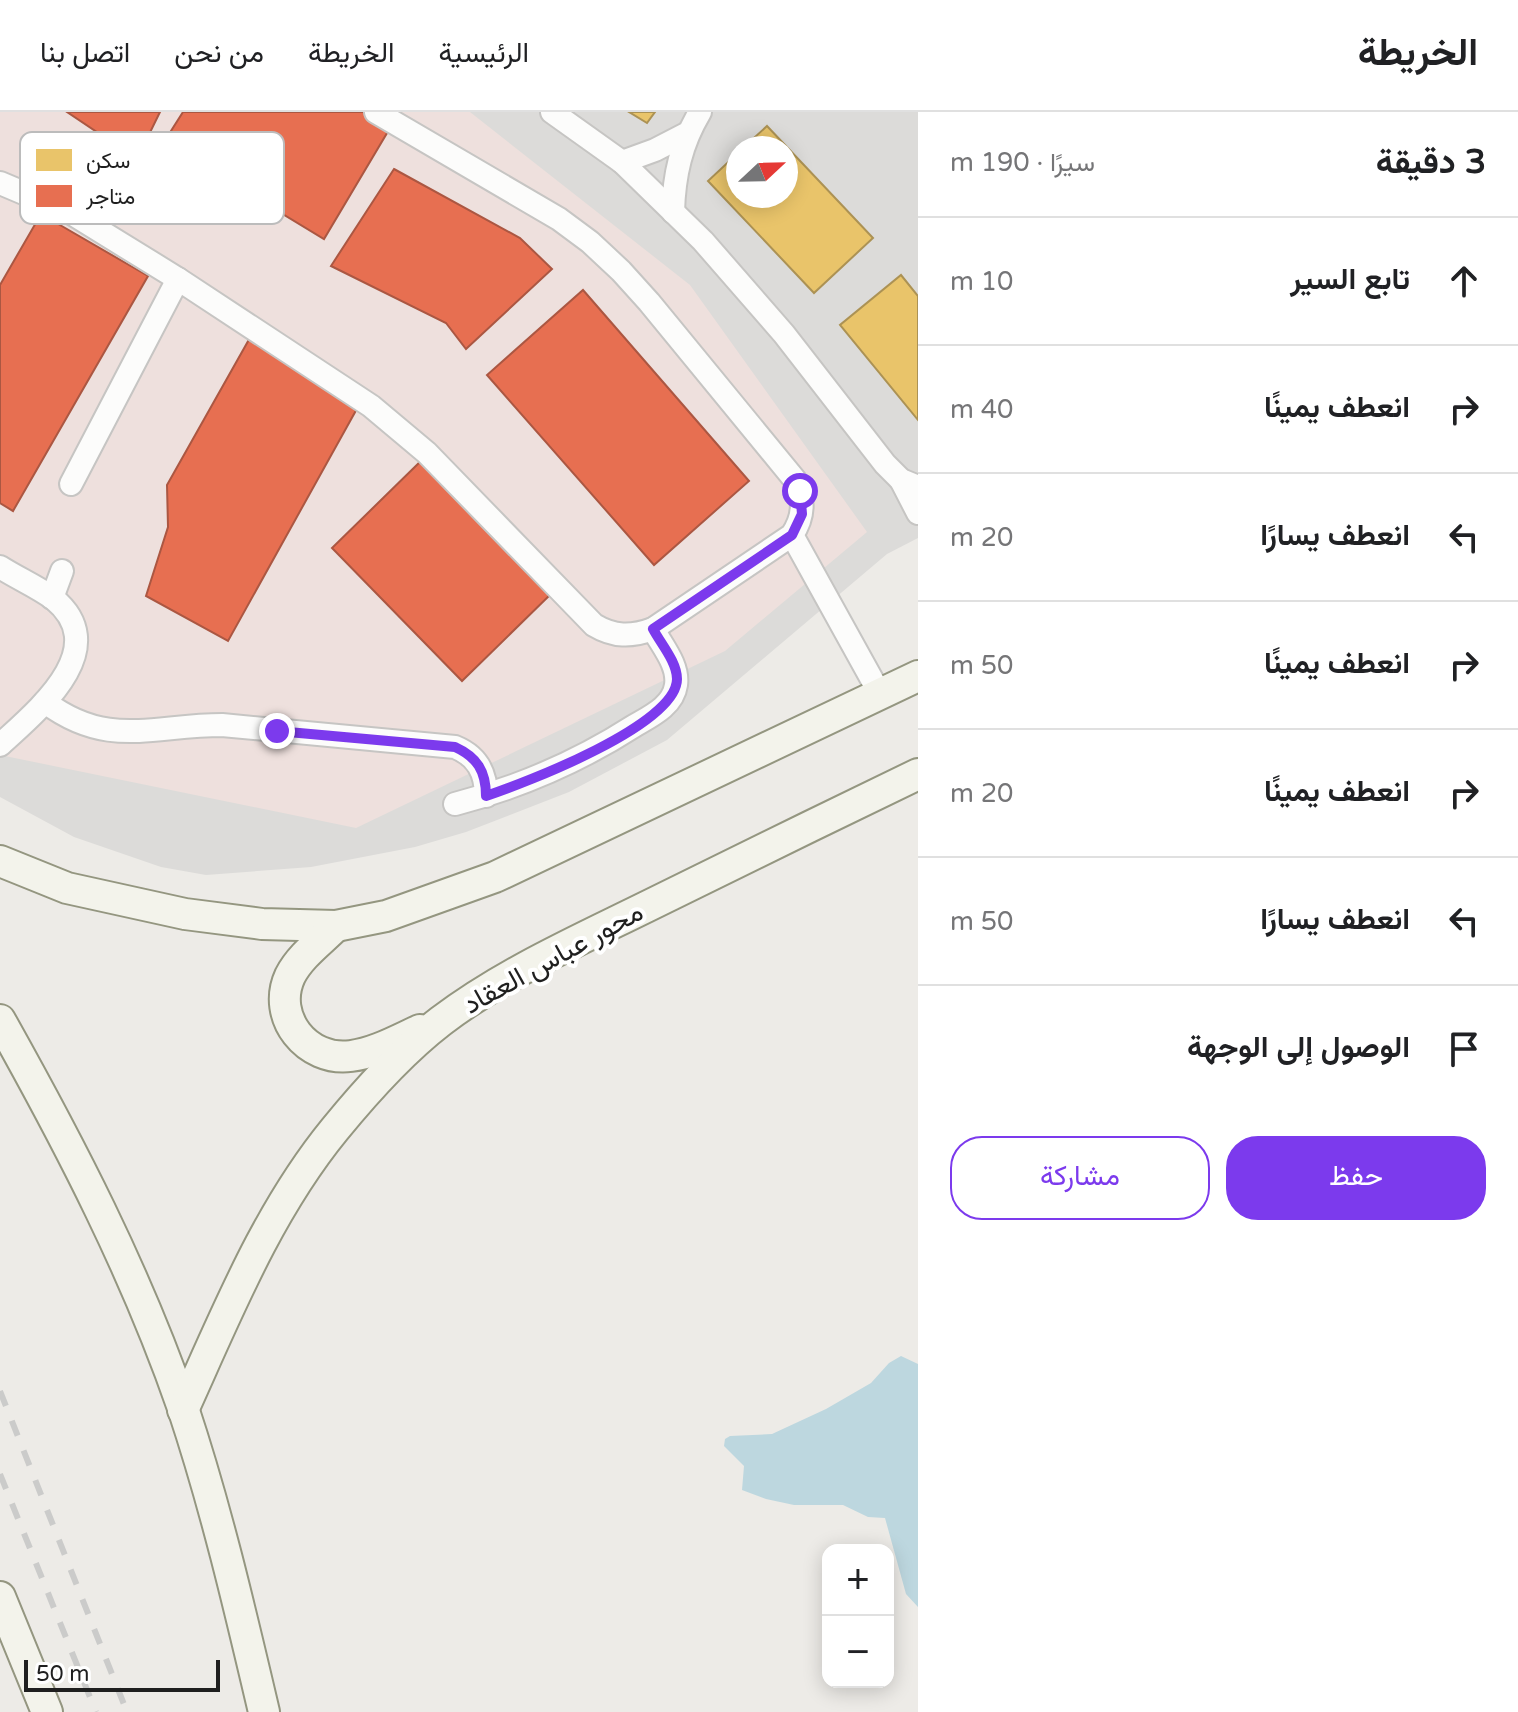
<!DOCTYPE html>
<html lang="ar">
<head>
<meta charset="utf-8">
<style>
	:root { --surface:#fff; --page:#f2f2f2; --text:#202124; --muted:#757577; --line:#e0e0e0; --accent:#7c3aed }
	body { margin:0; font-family:"Varela Round",Vazirmatn,sans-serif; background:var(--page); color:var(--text); direction:rtl }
	.controls { position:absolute; right:24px; bottom:24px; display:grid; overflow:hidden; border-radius:16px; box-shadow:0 4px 20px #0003 }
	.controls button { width:72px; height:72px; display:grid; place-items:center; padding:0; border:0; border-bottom:2px solid var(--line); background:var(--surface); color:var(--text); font:40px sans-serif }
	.compass { position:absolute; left:726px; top:24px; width:72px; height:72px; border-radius:50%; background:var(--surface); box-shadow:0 4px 20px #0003; rotate:68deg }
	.scale { position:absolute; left:24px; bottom:20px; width:196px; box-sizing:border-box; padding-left:8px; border:4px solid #1f1f1f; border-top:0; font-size:22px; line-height:28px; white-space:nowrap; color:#1f1f1f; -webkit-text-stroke:6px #fff; paint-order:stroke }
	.stop { position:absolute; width:24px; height:24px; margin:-18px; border:6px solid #7c3aed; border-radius:50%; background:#fff }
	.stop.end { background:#7c3aed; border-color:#fff; box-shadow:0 2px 8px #0008 }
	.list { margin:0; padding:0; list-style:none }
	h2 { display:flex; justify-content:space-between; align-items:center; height:104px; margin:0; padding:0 32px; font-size:34px }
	h2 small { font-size:26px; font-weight:400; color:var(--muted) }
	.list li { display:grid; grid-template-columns:52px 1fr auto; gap:24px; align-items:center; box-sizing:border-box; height:128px; padding:0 32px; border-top:2px solid var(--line) }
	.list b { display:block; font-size:30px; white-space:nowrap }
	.list em { font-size:26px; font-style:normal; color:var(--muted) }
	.actions { display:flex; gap:16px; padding:24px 32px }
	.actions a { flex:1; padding:18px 0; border:2px solid var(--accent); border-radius:32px; text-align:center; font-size:28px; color:var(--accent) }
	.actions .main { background:var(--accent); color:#fff }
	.icon { flex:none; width:44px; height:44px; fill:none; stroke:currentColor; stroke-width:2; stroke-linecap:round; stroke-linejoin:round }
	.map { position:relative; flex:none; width:918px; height:1600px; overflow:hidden; direction:ltr }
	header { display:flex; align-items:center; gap:48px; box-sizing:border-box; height:112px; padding:0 40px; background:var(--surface); border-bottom:2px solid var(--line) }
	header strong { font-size:38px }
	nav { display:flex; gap:44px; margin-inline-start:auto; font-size:28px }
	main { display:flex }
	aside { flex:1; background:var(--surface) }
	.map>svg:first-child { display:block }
	.residential { fill:#dcdbd9; fill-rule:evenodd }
	.commercial { fill:#eee0dd }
	.water { fill:#bdd7df }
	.homes { fill:#e9c46a; stroke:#ac9254; stroke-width:2 }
	.shops { fill:#e76f51; stroke:#ab5742; stroke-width:2 }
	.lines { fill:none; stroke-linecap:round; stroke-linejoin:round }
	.street-casing { stroke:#c6c5c3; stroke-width:26 }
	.secondary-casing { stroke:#949680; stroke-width:34 }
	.street { stroke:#fcfcfb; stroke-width:22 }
	.secondary { stroke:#f3f3eb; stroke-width:30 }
	.rail { stroke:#cbcbca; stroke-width:6; stroke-dasharray:16 16; stroke-linecap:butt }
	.route { stroke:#7c3aed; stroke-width:10 }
	.labels { text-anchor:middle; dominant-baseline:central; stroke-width:8; stroke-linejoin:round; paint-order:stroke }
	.street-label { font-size:28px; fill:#1f1f1f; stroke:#fff }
	.key { fill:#fff; stroke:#bcbcbc; stroke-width:2 }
	.key-label { font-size:22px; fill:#1f1f1f }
</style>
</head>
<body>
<header>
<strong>الخريطة</strong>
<nav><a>الرئيسية</a><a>الخريطة</a><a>من نحن</a><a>اتصل بنا</a></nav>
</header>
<main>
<aside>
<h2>3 دقيقة<small>سيرًا · 190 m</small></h2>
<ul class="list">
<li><svg class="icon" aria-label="ahead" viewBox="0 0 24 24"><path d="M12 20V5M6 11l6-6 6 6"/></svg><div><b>تابع السير</b></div><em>10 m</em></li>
<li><svg class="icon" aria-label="right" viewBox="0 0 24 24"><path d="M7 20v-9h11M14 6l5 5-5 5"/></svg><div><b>انعطف يمينًا</b></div><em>40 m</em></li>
<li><svg class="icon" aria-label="left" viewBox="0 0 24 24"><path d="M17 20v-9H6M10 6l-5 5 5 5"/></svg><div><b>انعطف يسارًا</b></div><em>20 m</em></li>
<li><svg class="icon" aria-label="right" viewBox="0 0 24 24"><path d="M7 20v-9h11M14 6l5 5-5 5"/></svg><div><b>انعطف يمينًا</b></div><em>50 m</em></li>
<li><svg class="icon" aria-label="right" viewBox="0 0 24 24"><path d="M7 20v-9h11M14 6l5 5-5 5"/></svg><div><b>انعطف يمينًا</b></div><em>20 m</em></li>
<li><svg class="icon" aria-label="left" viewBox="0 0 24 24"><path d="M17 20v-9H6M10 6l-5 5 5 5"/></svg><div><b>انعطف يسارًا</b></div><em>50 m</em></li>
<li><svg class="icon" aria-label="arrive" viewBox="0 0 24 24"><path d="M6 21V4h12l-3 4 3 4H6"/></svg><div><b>الوصول إلى الوجهة</b></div></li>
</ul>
<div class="actions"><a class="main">حفظ</a><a>مشاركة</a></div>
</aside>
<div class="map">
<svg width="918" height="1600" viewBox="0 0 918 1600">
	<rect width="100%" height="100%" fill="#edebe7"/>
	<path class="residential" d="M0 0H918V426L887 442 667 628 569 680 466 720 415 735 311 755 206 763 161 755 74 725 0 685ZM738 36H786V84H738Z"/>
	<polygon class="commercial" points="0,0 470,0 690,173 867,420 725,539 356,716 0,643"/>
	<polygon class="water" points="901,1244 918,1252 918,1495 906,1482 885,1406 868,1405 843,1393 794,1393 766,1387 742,1378 744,1354 724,1334 725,1327 730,1324 772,1322 826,1297 871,1271 889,1251"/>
	<g class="homes">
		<polygon points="629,0 655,0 647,11"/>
		<polygon points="767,14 873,126 814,181 708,69 738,41 738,84 786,84 786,36 743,36"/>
		<polygon points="901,163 918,184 918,308 840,213"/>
	</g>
	<g class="shops">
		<polygon points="67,0 160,0 137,47"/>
		<polygon points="183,0 364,0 390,16 324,127 164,30"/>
		<polygon points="394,57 520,126 552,157 466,237 446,211 331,154"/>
		<polygon points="41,102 148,164 13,399 0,391 0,173"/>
		<polygon points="583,178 749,369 654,453 487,263"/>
		<polygon points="251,224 359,293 228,529 146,484 168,415 167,373"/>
		<polygon points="425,345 554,479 462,569 332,436"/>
	</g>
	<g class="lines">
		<defs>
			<g id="street">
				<polyline points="552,0 622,50 703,129 784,222 885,352 901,368 918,375"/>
				<polyline points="622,50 655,38 686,22"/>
				<path d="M0 71 71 101 178 167 371 294 427 341 594 513C614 525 631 525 653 517L792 423C804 405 805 388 795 368L649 190 621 159 590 130 559 107 376 0"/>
				<path d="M673 100C674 63 681 32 700 0"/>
				<polyline points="901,368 918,401"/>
				<polyline points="71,372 178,167"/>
				<polyline points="792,423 880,582"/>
				<path d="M0 455C17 466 38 475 54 487 114 537 37 599 0 633"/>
				<polyline points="52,486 62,459"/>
				<path d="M45 590C108 637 152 613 222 613L455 635C477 644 486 660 486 684"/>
				<path d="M455 692C520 675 578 650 634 614 651 604 673 594 676 573 679 553 662 534 653 517"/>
			</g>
			<g id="secondary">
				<polyline points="0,749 67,776 185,802 262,812 336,814 386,804 495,765 918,564"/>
				<path d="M336 814C321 829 300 844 290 864 271 905 307 950 351 944 375 941 398 928 420 918"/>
				<path d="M0 908C70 1033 136 1160 183 1296 216 1395 240 1498 264 1600"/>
				<path d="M183 1298C227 1201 267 1100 335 1017 366 979 402 939 441 909 503 862 577 829 646 795 737 750 827 706 918 662"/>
				<polyline points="0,1485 47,1600"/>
			</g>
		</defs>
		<use href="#street" class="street-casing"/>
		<use href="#secondary" class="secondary-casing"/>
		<use href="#street" class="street"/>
		<use href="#secondary" class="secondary"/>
		<g class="rail">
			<polyline points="0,1279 127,1600"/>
			<polyline points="0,1362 96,1600"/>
		</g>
	</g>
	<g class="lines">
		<path class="route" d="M277 619 455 635C477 645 486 659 486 684 525 671 677 613 677 567 677 550 661 532 653 517L792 423 802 402 800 379"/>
	</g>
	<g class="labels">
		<g class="street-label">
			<text transform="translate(553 846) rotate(-29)">محور عباس العقاد</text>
		</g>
	</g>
	<rect x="20" y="20" width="264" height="92" rx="12" class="key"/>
	<rect x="36" y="37" width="36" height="22" fill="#e9c46a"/>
	<rect x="36" y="73" width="36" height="22" fill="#e76f51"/>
	<g class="key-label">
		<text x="86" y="56">سكن</text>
		<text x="86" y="92">متاجر</text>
	</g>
</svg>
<div class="controls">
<button>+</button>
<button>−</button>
</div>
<svg class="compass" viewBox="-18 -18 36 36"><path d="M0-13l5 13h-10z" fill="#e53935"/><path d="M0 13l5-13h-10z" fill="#757577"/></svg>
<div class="scale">50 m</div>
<div class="stop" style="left:800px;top:379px"></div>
<div class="stop end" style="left:277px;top:619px"></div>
</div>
</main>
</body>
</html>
